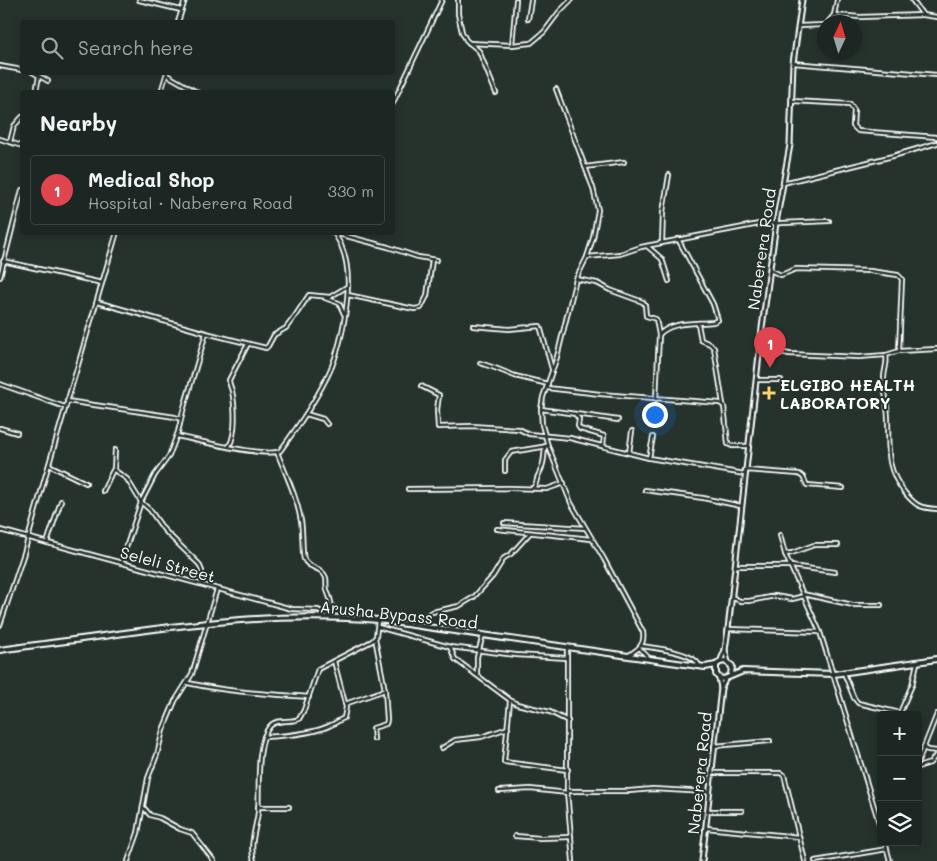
<!DOCTYPE html>
<html lang="en">
<head>
<meta charset="utf-8">
<style>
	:root { --surface:#1c2622; --page:#252e2a; --text:#f1f3f6; --muted:#a0a5a5; --line:#3a4340; --accent:#ffd166 }
	body { margin:0; font-family:Mali,sans-serif; background:var(--page); color:var(--text) }
	.controls { position:absolute; right:15px; bottom:15px; display:grid; overflow:hidden; border-radius:5px; box-shadow:0 2px 12px #0003 }
	.controls button { width:45px; height:45px; display:grid; place-items:center; padding:0; border:0; border-bottom:1px solid var(--line); background:var(--surface); color:var(--text); font:25px sans-serif }
	.compass { position:absolute; left:817px; top:15px; width:45px; height:45px; border-radius:50%; background:var(--surface); box-shadow:0 2px 12px #0003; rotate:4deg }
	.you { position:absolute; left:654px; top:414px; width:18px; height:18px; margin:-12px; border:4px solid #fff; border-radius:50%; background:#1a73e8; box-shadow:0 0 0 8px #1a73e833 }
	.badge { display:grid; place-items:center; width:32px; height:32px; border-radius:50%; background:var(--accent); color:#fff; font-size:16px; font-weight:700 }
	.pin { position:absolute; translate:-50% -41px; filter:drop-shadow(0 1px 2px #0008) }
	.pin::after { content:''; position:absolute; top:26px; width:18px; height:15px; background:inherit; clip-path:polygon(0 0,100% 0,50% 100%) }
	.list { margin:0; padding:0; list-style:none }
	h2 { display:flex; justify-content:space-between; align-items:center; height:65px; margin:0; padding:0 20px; font-size:21px }
	h2 small { font-size:16px; font-weight:400; color:var(--muted) }
	.list li { display:grid; grid-template-columns:32px 1fr auto; gap:15px; align-items:center; box-sizing:border-box; height:70px; margin:0 10px 10px; padding:0 10px; border:1px solid var(--line); border-radius:5px }
	.list b { display:block; font-size:19px; white-space:nowrap }
	.list p { margin:0; font-size:16px; white-space:nowrap; color:var(--muted) }
	.list em { font-size:16px; font-style:normal; color:var(--muted) }
	.icon { flex:none; width:28px; height:28px; fill:none; stroke:currentColor; stroke-width:2; stroke-linecap:round; stroke-linejoin:round }
	.map { position:relative; flex:none; width:937px; height:861px; overflow:hidden }
	.search { position:absolute; background:var(--surface); box-shadow:0 2px 12px #0003; left:20px; top:20px; width:375px; height:55px; display:flex; align-items:center; gap:12px; box-sizing:border-box; padding:0 18px; border-radius:5px; color:var(--muted); font-size:19px }
	.panel { position:absolute; background:var(--surface); box-shadow:0 2px 12px #0003; left:20px; top:90px; width:375px; height:145px; border-radius:5px }
	.map>svg:first-child { display:block }
	.lines { fill:none; stroke-linecap:round; stroke-linejoin:round }
	.street-casing { stroke:#fff; stroke-width:6 }
	.secondary-casing { stroke:#fff; stroke-width:7 }
	.primary-casing { stroke:#fff; stroke-width:8 }
	.street { stroke:#26332d; stroke-width:2.5 }
	.secondary { stroke:#26332d; stroke-width:3 }
	.primary { stroke:#26332d; stroke-width:4 }
	.poi-dot { fill:#ffd166; stroke:#26332d; stroke-width:2 }
	.labels { text-anchor:middle; dominant-baseline:central; stroke-width:4; stroke-linejoin:round; paint-order:stroke }
	.street-label { font-size:16px; fill:#fff; stroke:#26332d }
	.poi-label { font-size:16px; font-weight:bold; fill:#fff; stroke:#26332d; text-anchor:start }
</style>
</head>
<body>
<div class="map">
<svg width="937" height="861" viewBox="0 0 937 861">
	<rect width="100%" height="100%" fill="#26332d"/>
	<filter id="ink" filterUnits="userSpaceOnUse"><feTurbulence type="fractalNoise" baseFrequency=".02" numOctaves="2"/><feDisplacementMap in="SourceGraphic" scale="10" xChannelSelector="R" yChannelSelector="G"/><feConvolveMatrix kernelMatrix="1 2 1 2 8 2 1 2 1" color-interpolation-filters="sRGB"/></filter>
	<g filter="url(#ink)">
		<g class="lines">
			<defs>
				<g id="street">
					<polyline points="139,0 181,10"/>
					<polyline points="458,0 458,14 462,32 466,40 479,51 496,93"/>
					<polyline points="912,0 923,15 937,17"/>
					<polyline points="834,15 860,17 923,15"/>
					<polyline points="528,19 531,0"/>
					<polyline points="178,22 185,0"/>
					<polyline points="828,22 834,15 837,0"/>
					<polyline points="799,26 824,25"/>
					<polyline points="469,43 512,45 531,43 544,32 559,12 571,0"/>
					<polyline points="512,45 516,0"/>
					<polyline points="793,63 937,75"/>
					<polyline points="0,66 22,70"/>
					<polyline points="32,72 48,81"/>
					<polyline points="167,75 197,92"/>
					<path d="M556 89 593 188 598 210 593 238 587 257 576 279 557 357 543 397 541 409 542 425 548 446 571 503 604 559 643 632C645 644 639 649 629 655"/>
					<polyline points="36,92 39,76"/>
					<polyline points="161,92 167,72"/>
					<polyline points="792,101 850,104 854,110 853,126 858,131 937,137"/>
					<polyline points="392,105 442,0"/>
					<polyline points="0,139 22,146"/>
					<polyline points="10,142 14,126 22,117"/>
					<polyline points="585,167 624,162"/>
					<polyline points="783,183 893,156 937,143"/>
					<polyline points="331,232 388,247 418,257 437,260"/>
					<polyline points="662,243 663,212 669,175"/>
					<polyline points="647,246 662,259 669,281"/>
					<polyline points="587,257 620,254 641,247 759,224 829,221"/>
					<polyline points="3,261 102,283"/>
					<polyline points="770,270 781,275 796,269 870,271 898,275 902,279 899,351"/>
					<polyline points="0,277 22,190"/>
					<polyline points="576,279 597,283 610,290 643,302 645,305 646,316 656,319 659,335 656,399"/>
					<polyline points="348,295 414,309 421,308 427,296 432,260"/>
					<polyline points="325,298 339,303 344,314"/>
					<polyline points="97,302 206,333 266,348 268,346 274,335 286,328 295,316 309,295 330,297 348,286"/>
					<polyline points="698,324 701,340 710,344 714,348 723,404"/>
					<polyline points="473,326 509,329 540,326 552,369"/>
					<path d="M659 335C670 321 696 324 713 322L718 320 713 304 678 239"/>
					<polyline points="760,348 789,354 859,357 886,355 899,351 937,349"/>
					<path d="M886 355C888 363 884 370 884 378 884 392 888 406 888 420 889 449 885 468 905 493 916 506 920 508 937 509"/>
					<polyline points="480,363 495,368 515,376 548,384"/>
					<polyline points="756,380 781,380"/>
					<polyline points="0,384 65,407"/>
					<polyline points="421,386 439,395 437,410 438,427 472,426 519,429 529,434 570,438 649,458 745,474"/>
					<polyline points="547,388 600,394 720,403 724,406 728,444 732,446 748,446"/>
					<polyline points="67,401 175,417 181,419"/>
					<polyline points="541,409 618,420"/>
					<polyline points="306,414 323,419 327,424"/>
					<polyline points="575,414 579,419 578,426 580,429 604,436 603,446"/>
					<polyline points="0,428 17,433"/>
					<path d="M177 436C195 440 267 458 280 451 297 428 313 405 326 379 342 349 356 280 342 248 341 243 337 239 335 234"/>
					<path d="M229 446C237 434 235 405 232 391 231 387 229 384 229 380L248 344"/>
					<polyline points="115,450 114,470 127,479 141,502 150,510 164,530 199,564 202,571 202,584"/>
					<path d="M277 452C286 475 297 497 301 521 303 530 302 555 304 559 307 567 317 567 322 572 329 578 325 583 327 590 331 601 333 604 330 616"/>
					<polyline points="629,453 632,431"/>
					<polyline points="649,458 653,437"/>
					<polyline points="49,465 86,483"/>
					<polyline points="745,470 799,474 803,477 807,485 843,488"/>
					<polyline points="505,471 505,460 511,452 548,446"/>
					<path d="M533 488C539 481 535 480 539 474 544 465 544 457 545 446"/>
					<polyline points="408,489 509,488 547,489 564,483"/>
					<polyline points="645,490 703,498 741,506"/>
					<polyline points="103,491 113,470"/>
					<polyline points="504,523 585,528"/>
					<polyline points="497,529 591,539"/>
					<polyline points="0,530 292,609 318,610 330,616"/>
					<polyline points="780,535 785,554 820,632 881,829"/>
					<polyline points="47,543 61,501"/>
					<polyline points="785,554 792,553 814,545 838,545"/>
					<polyline points="121,563 141,502 155,475 169,456 178,432 183,411 206,333"/>
					<polyline points="735,566 791,566 835,572"/>
					<polyline points="803,594 853,605 881,605"/>
					<polyline points="732,597 740,601 749,601 775,596 792,599 804,596"/>
					<polyline points="411,624 432,612 459,606 474,597 493,576 504,558 511,554 530,533"/>
					<polyline points="0,625 24,553 44,481 117,232"/>
					<polyline points="378,627 450,647 516,655 567,658"/>
					<polyline points="728,629 820,632"/>
					<path d="M641 646C655 648 693 652 699 665"/>
					<polyline points="450,647 455,659 510,700 517,704 550,712 568,721"/>
					<polyline points="567,647 567,791 573,861"/>
					<polyline points="639,648 649,658"/>
					<polyline points="844,673 854,698 858,703 900,713"/>
					<polyline points="477,674 477,657 483,635"/>
					<path d="M188 683C228 692 268 694 309 697"/>
					<polyline points="510,701 504,762 568,770"/>
					<polyline points="345,704 385,690"/>
					<polyline points="899,715 912,685 917,663"/>
					<path d="M264 737C283 736 314 734 331 725 336 723 339 720 344 718L346 707 334 661"/>
					<polyline points="374,739 373,728 386,724 387,720 385,690 375,638"/>
					<polyline points="714,746 770,741"/>
					<polyline points="442,748 455,740 481,737 508,728"/>
					<polyline points="923,748 928,750 937,751"/>
					<polyline points="918,762 937,714"/>
					<polyline points="918,767 930,763 937,754"/>
					<polyline points="711,773 780,773 784,775 805,861"/>
					<polyline points="499,791 530,789 568,793"/>
					<polyline points="568,791 629,791 653,789 708,792"/>
					<polyline points="258,807 289,807"/>
					<polyline points="144,808 150,815 160,818 180,829 192,833 214,861"/>
					<polyline points="708,811 742,811"/>
					<polyline points="706,828 799,837"/>
					<polyline points="515,836 540,838 571,837"/>
					<polyline points="885,842 890,861"/>
					<polyline points="128,861 138,833 148,778 157,755 163,730 175,701 192,674 217,589"/>
					<path d="M254 861C249 844 256 829 258 812 260 790 255 743 270 726 277 718 291 723 299 719L304 710 318 669 372 641 376 637 378 620"/>
					<polyline points="815,861 887,849"/>
				</g>
				<g id="secondary">
					<polyline points="725,650 728,662"/>
					<polyline points="720,662 725,650 728,629 762,328 776,223 790,145 793,63 802,0"/>
					<polyline points="721,688 726,678"/>
					<polyline points="702,861 721,688 719,678"/>
				</g>
				<g id="primary">
					<path d="M0 650C39 644 78 640 117 634 204 622 291 612 378 620L705 667 716 665 720 662 725 661 732 666 731 675"/>
					<polyline points="716,665 716,674 719,678 724,679 743,671 834,674 937,659"/>
				</g>
			</defs>
			<use href="#street" class="street-casing"/>
			<use href="#secondary" class="secondary-casing"/>
			<use href="#primary" class="primary-casing"/>
			<use href="#street" class="street"/>
			<use href="#secondary" class="secondary"/>
			<use href="#primary" class="primary"/>
		</g>
	</g>
	<path class="poi-dot" d="M766.5 385.5h5v5h5v5h-5v5h-5v-5h-5v-5h5z"/>
	<g class="labels">
		<g class="street-label">
			<text transform="translate(761 249) rotate(-82)">Naberera Road</text>
			<text transform="translate(168 564) rotate(15)">Seleli Street</text>
			<text transform="translate(399 614) rotate(6)">Arusha Bypass Road</text>
			<text transform="translate(699 773) rotate(-84)">Naberera Road</text>
		</g>
		<g class="poi-label">
			<text x="780" y="384">ELGIBO HEALTH<tspan x="780" dy="18">LABORATORY</tspan></text>
		</g>
	</g>
</svg>
<div class="controls">
<button>+</button>
<button>−</button>
<button><svg class="icon" aria-label="layers" viewBox="0 0 24 24"><path d="M12 4l9 5-9 5-9-5zM3 14l9 5 9-5"/></svg></button>
</div>
<svg class="compass" viewBox="-18 -18 36 36"><path d="M0-13l5 13h-10z" fill="#e53935"/><path d="M0 13l5-13h-10z" fill="#a0a5a5"/></svg>
<div class="you"></div>
<div class="pin badge" style="left:770px;top:368px;background:#e0444e">1</div>
<div class="search"><svg class="icon" aria-label="search" viewBox="0 0 24 24"><circle cx="10" cy="10" r="6"/><path d="M15 15l6 6"/></svg>Search here</div>
<section class="panel">
<h2>Nearby<small></small></h2>
<ul class="list">
<li><span class="badge" style="background:#e0444e">1</span><div><b>Medical Shop</b><p>Hospital · Naberera Road</p></div><em>330 m</em></li>
</ul>
</section>
</div>
</body>
</html>
